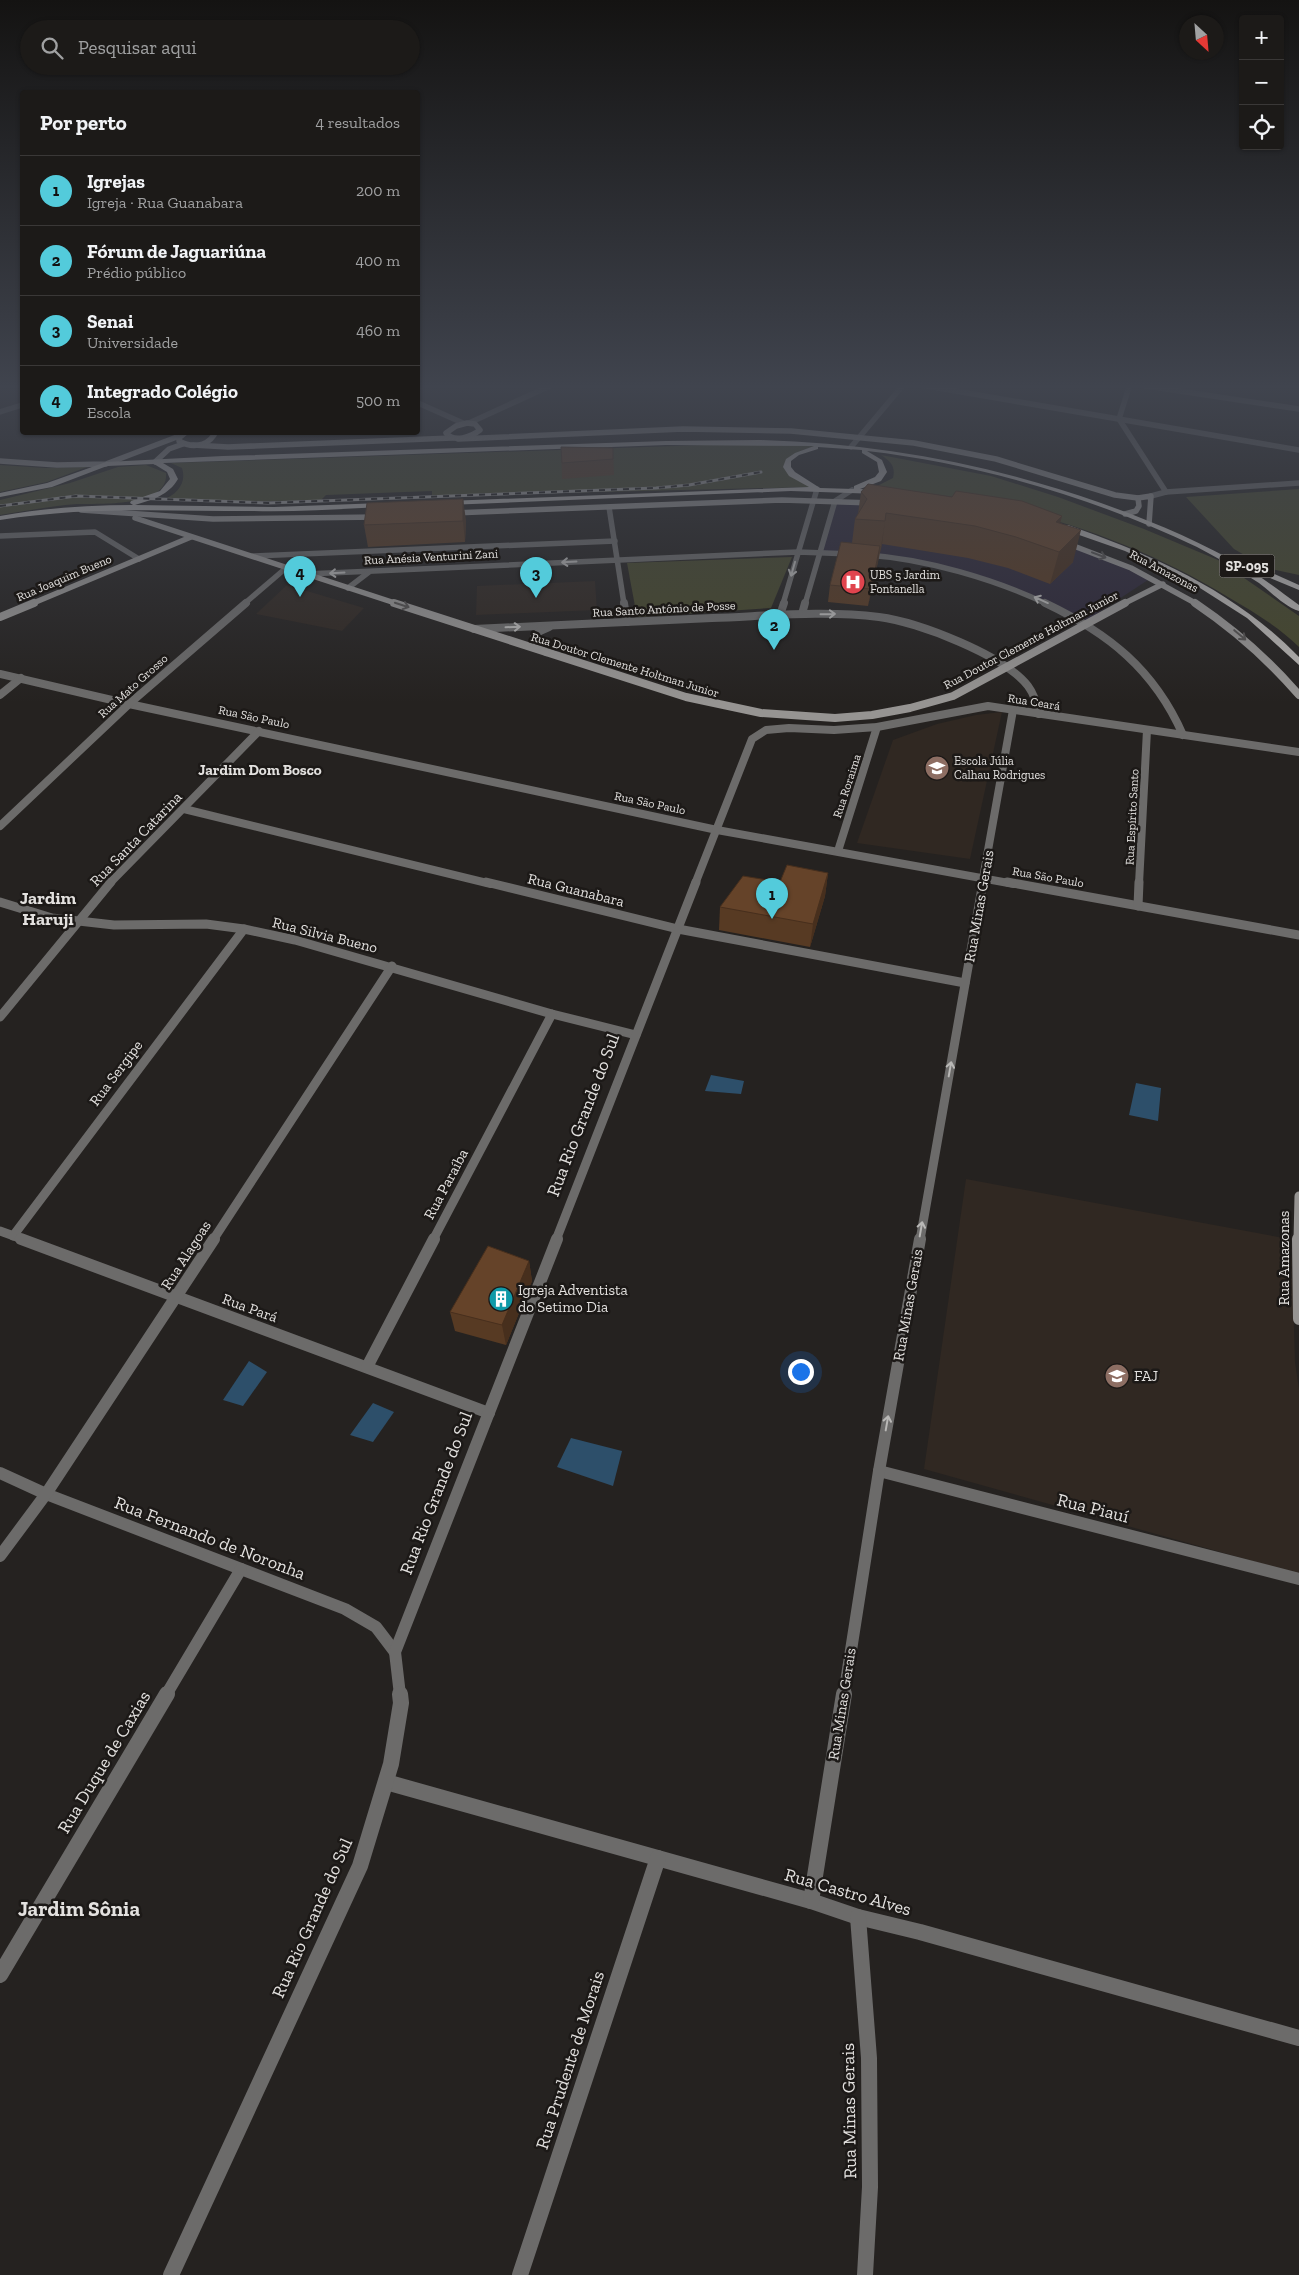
<!DOCTYPE html>
<html lang="pt">
<head>
<meta charset="utf-8">
<style>
	:root { --surface:#1c1a18; --page:#292725; --text:#f1f3f6; --muted:#a0a1a2; --line:#3a3837; --accent:#53cbdb }
	body { margin:0; font-family:"Zilla Slab",serif; background:var(--page); color:var(--text) }
	.controls { position:absolute; right:15px; top:15px; display:grid; overflow:hidden; border-radius:5px; box-shadow:0 1px 4px #0004 }
	.controls button { width:45px; height:45px; display:grid; place-items:center; padding:0; border:0; border-bottom:1px solid var(--line); background:var(--surface); color:var(--text); font:25px sans-serif }
	.compass { position:absolute; left:1179px; top:15px; width:45px; height:45px; border-radius:50%; background:var(--surface); box-shadow:0 1px 4px #0004; rotate:154deg }
	.you { position:absolute; left:800px; top:1371px; width:18px; height:18px; margin:-12px; border:4px solid #fff; border-radius:50%; background:#1a73e8; box-shadow:0 0 0 8px #1a73e833 }
	.badge { display:grid; place-items:center; width:32px; height:32px; border-radius:50%; background:var(--accent); color:#111; font-size:16px; font-weight:700 }
	.pin { position:absolute; translate:-50% -41px; filter:drop-shadow(0 1px 2px #0008) }
	.pin::after { content:''; position:absolute; top:26px; width:18px; height:15px; background:inherit; clip-path:polygon(0 0,100% 0,50% 100%) }
	.list { margin:0; padding:0; list-style:none }
	h2 { display:flex; justify-content:space-between; align-items:center; height:65px; margin:0; padding:0 20px; font-size:21px }
	h2 small { font-size:16px; font-weight:400; color:var(--muted) }
	.list li { display:grid; grid-template-columns:32px 1fr auto; gap:15px; align-items:center; box-sizing:border-box; height:70px; padding:0 20px; border-top:1px solid var(--line) }
	.list b { display:block; font-size:19px; white-space:nowrap }
	.list p { margin:0; font-size:16px; white-space:nowrap; color:var(--muted) }
	.list em { font-size:16px; font-style:normal; color:var(--muted) }
	.icon { flex:none; width:28px; height:28px; fill:none; stroke:currentColor; stroke-width:2; stroke-linecap:round; stroke-linejoin:round }
	.map { position:relative; flex:none; width:1299px; height:2275px; overflow:hidden }
	.search { position:absolute; background:var(--surface); box-shadow:0 1px 4px #0004; left:20px; top:20px; width:400px; height:55px; display:flex; align-items:center; gap:12px; box-sizing:border-box; padding:0 18px; border-radius:28px; color:var(--muted); font-size:19px }
	.panel { position:absolute; background:var(--surface); box-shadow:0 1px 4px #0004; left:20px; top:90px; width:400px; height:345px; border-radius:5px }
	.map>svg:first-child { display:block }
	.built { fill:#302822 }
	.medical { fill:#2d2737 }
	.green { fill:#46472b }
	.water { fill:#2d4f6a }
	.lines { fill:none; stroke-linecap:round; stroke-linejoin:round }
	.street-far4 { stroke:#6c6b6a; stroke-width:5.5 }
	.street-far3 { stroke:#6c6b6a; stroke-width:8 }
	.street-far2 { stroke:#6c6b6a; stroke-width:9 }
	.street-far1 { stroke:#6c6b6a; stroke-width:12 }
	.street { stroke:#6c6b6a; stroke-width:16 }
	.secondary-far3 { stroke:#969492; stroke-width:5.5 }
	.secondary-far2 { stroke:#969492; stroke-width:8 }
	.secondary-far1 { stroke:#969492; stroke-width:9 }
	.secondary { stroke:#969492; stroke-width:12 }
	.primary { fill:#b7b4b1; fill-rule:evenodd }
	.rail-casing { stroke:#a4a2a0; stroke-width:3 }
	.rail { stroke:#1c1917; stroke-width:2; stroke-dasharray:6; stroke-linecap:butt }
	.wall { fill:#573a23 }
	.shaded-wall { fill:#472f1d }
	.building { fill:#654329; stroke:#472f1d }
	.oneway { stroke:#53504e }
	.oneway2 { stroke:#b9b8b6 }
	.labels { text-anchor:middle; dominant-baseline:central; stroke-width:5; stroke-linejoin:round; paint-order:stroke }
	.far-street-label { font-size:12px; fill:#e3e1df; stroke:#1c1917 }
	.far-poi-label { font-size:12px; fill:#e3e1df; stroke:#1c1917; text-anchor:start }
	.shield { fill:#1c1917; stroke:#a7a5a3; stroke-width:1 }
	.shield-label { font-size:14px; font-weight:bold; fill:#e3e1df }
	.far-quarter-label { font-size:15px; font-weight:bold; fill:#e3e1df; stroke:#1c1917 }
	.street-label { font-size:15px; fill:#e3e1df; stroke:#1c1917 }
	.poi-label { font-size:15px; fill:#e3e1df; stroke:#1c1917; text-anchor:start }
	.quarter-label { font-size:18px; font-weight:bold; fill:#e3e1df; stroke:#1c1917 }
	.near-street-label { font-size:18px; fill:#e3e1df; stroke:#1c1917 }
	.near-quarter-label { font-size:21px; font-weight:bold; fill:#e3e1df; stroke:#1c1917 }
</style>
</head>
<body>
<div class="map">
<svg width="1299" height="2275" viewBox="0 0 1299 2275">
	<rect width="100%" height="100%" fill="#252220"/>
	<g class="built">
		<polygon points="595,581 597,610 476,615 477,586"/>
		<polygon points="287,585 364,608 342,631 256,614"/>
		<polygon points="1002,712 970,859 857,843 893,740 937,724 976,715"/>
		<polygon points="966,1179 1289,1239 1292,1261 1295,1362 1299,1389 1299,1574 924,1469"/>
	</g>
	<polygon class="medical" points="836,502 997,523 1114,562 1148,580 1084,622 1045,600 928,563 822,552"/>
	<g class="green">
		<path d="M734 444 821 446C801 449 797 451 786 468L811 487 432 496V491L326 495 321 500 224 502 163 500C177 494 187 483 182 468L171 463Z"/>
		<path d="M881 455 991 476 1058 497 1144 529 1218 560 1299 616V647C1279 627 1252 611 1228 597 1121 532 998 496 873 488L893 478C896 466 890 461 881 455Z"/>
		<polygon points="0,465 45,468 87,467 47,482 0,492"/>
		<path d="M146 465 166 473C169 508 99 503 77 504 51 506 25 511 0 515V500L70 483 118 467Z"/>
		<polygon points="1299,489 1299,575 1267,568 1234,549 1186,497"/>
		<polygon points="792,557 771,608 637,617 627,563"/>
	</g>
	<g class="water">
		<polygon points="711,1075 744,1081 741,1094 705,1091"/>
		<polygon points="1136,1083 1161,1088 1158,1121 1129,1115"/>
		<polygon points="249,1361 267,1372 243,1406 223,1400"/>
		<polygon points="373,1403 394,1412 373,1442 350,1435"/>
		<polygon points="571,1438 622,1451 613,1486 557,1467"/>
	</g>
	<g class="lines">
		<g class="street-far4">
			<polyline points="915,384 1299,450"/>
			<polyline points="1130,384 1119,419 1166,492"/>
			<polyline points="1133,384 1299,409"/>
			<polyline points="418,388 426,384"/>
			<polyline points="418,403 463,423"/>
			<polyline points="0,412 22,405"/>
			<polyline points="469,423 554,384"/>
			<polyline points="851,447 904,384"/>
			<polyline points="1151,496 1166,492 1299,483"/>
			<polyline points="609,507 624,604"/>
			<polyline points="0,536 95,532 139,559"/>
			<path d="M867 555C926 559 994 579 1047 604"/>
			<polyline points="253,556 615,541"/>
			<polyline points="306,574 798,552 852,554"/>
			<polyline points="348,588 369,572"/>
			<polyline points="244,604 286,568"/>
			<polyline points="783,604 817,489"/>
			<polyline points="805,604 835,501 852,490"/>
		</g>
		<g class="street-far3">
			<polyline points="624,603 627,622"/>
			<path d="M1045 603C1108 633 1154 669 1183 735"/>
			<polyline points="802,614 805,603"/>
			<polyline points="780,615 784,603"/>
			<path d="M474 629C553 625 633 622 712 618 768 616 824 610 879 617 918 622 1004 655 1028 686 1034 694 1037 704 1039 714"/>
			<polyline points="546,652 535,644 534,637 540,631 549,627"/>
			<polyline points="0,674 129,704 717,830 1014,884"/>
			<polyline points="0,695 21,678"/>
			<polyline points="184,809 491,884"/>
			<polyline points="0,826 129,704 246,603"/>
			<polyline points="838,851 877,727"/>
			<polyline points="109,884 259,731"/>
			<polyline points="695,884 752,739 766,730 789,728 834,730 877,727 988,706 1299,752"/>
			<polyline points="982,884 1013,710"/>
			<polyline points="1139,884 1147,730"/>
		</g>
		<g class="street-far2">
			<polyline points="486,882 678,929 965,983"/>
			<polyline points="1007,882 1299,935"/>
			<polyline points="0,902 52,918 114,925 206,924 244,929 295,940 552,1014 636,1035"/>
			<polyline points="1138,906 1139,882"/>
			<polyline points="0,1017 111,882"/>
			<polyline points="0,1231 25,1240"/>
			<polyline points="13,1236 244,929"/>
			<polyline points="213,1240 392,966"/>
			<polyline points="433,1240 552,1014"/>
			<polyline points="556,1240 696,882"/>
			<polyline points="920,1240 983,882"/>
		</g>
		<g class="street-far1">
			<polyline points="21,1239 489,1413"/>
			<polyline points="367,1367 434,1239"/>
			<polyline points="879,1471 1299,1579"/>
			<polyline points="0,1473 46,1494 345,1609 376,1627 395,1652"/>
			<polyline points="0,1556 46,1494 214,1239"/>
			<polyline points="166,1695 241,1569"/>
			<polyline points="400,1695 395,1652 557,1239"/>
			<polyline points="844,1695 879,1471 920,1239"/>
		</g>
		<g class="street">
			<polyline points="386,1782 811,1901 858,1917 920,1932 1299,2038"/>
			<polyline points="811,1901 844,1694"/>
			<polyline points="858,1917 869,2058 870,2187 865,2275"/>
			<polyline points="0,1975 167,1694"/>
			<polyline points="171,2275 360,1866 391,1764 401,1703 400,1694"/>
			<polyline points="520,2275 658,1858"/>
		</g>
		<g class="secondary-far3">
			<path d="M467 423 475 424 480 430C471 437 454 443 446 433L456 426Z"/>
			<path d="M185 433 179 438V441C191 448 206 447 214 435"/>
			<polyline points="458,439 683,429 791,431 914,443 996,459 1115,495 1138,498 1151,496 1149,524"/>
			<polyline points="193,445 228,447 452,438"/>
			<polyline points="0,461 57,465 106,464 182,435"/>
			<polyline points="155,462 169,449 183,444"/>
			<polyline points="81,510 213,519 379,517"/>
			<polyline points="453,513 782,500 873,503"/>
			<polyline points="1125,514 1136,511 1139,506 1138,498"/>
			<polyline points="135,518 398,604"/>
			<polyline points="1066,543 1131,568 1197,604"/>
			<polyline points="31,604 191,537"/>
			<polyline points="1123,604 1163,584"/>
		</g>
		<g class="secondary-far2">
			<polyline points="394,603 686,697 761,713 835,718 872,715 910,708 953,696 1125,603"/>
			<path d="M1195 603C1235 630 1268 659 1299 695"/>
			<polyline points="0,617 34,603"/>
		</g>
		<polyline class="secondary-far1" points="1298,1240 1299,1196"/>
		<polyline class="secondary" points="1298,1239 1299,1319"/>
		<g class="primary">
			<path d="M759 440C877 443 990 464 1101 503 1151 521 1200 541 1246 568 1265 579 1282 593 1299 605V611C1285 607 1271 592 1259 583 1239 570 1218 558 1197 547 1094 498 980 464 867 451L882 460 887 472 881 481 860 489 882 490 883 492 879 494 791 491 447 505 443 503 447 501 809 487 789 476 783 467 786 459 795 453 814 446 666 445 163 463 173 469 178 479C169 495 152 500 135 505L274 507 382 503 386 505 382 507C339 509 296 512 253 511 168 511 84 506 0 520V516C44 508 88 505 133 505L130 503 131 501 160 491 170 479 167 472 154 464 107 466 52 487 0 497V493L47 483 106 462 223 456 666 441ZM818 447 862 450V453L877 462 879 472 875 477 854 486V489L820 488 795 472 791 467V461L799 455 818 449Z"/>
			<path d="M1062 525H1068C1153 555 1235 591 1299 657V665L1247 618 1189 581 1125 551 1062 529Z"/>
			<polygon points="1246,564 1252,564 1299,585 1299,590 1246,568"/>
		</g>
		<defs>
			<polyline id="rail" points="0,506 76,496 268,503 656,488 689,485 761,472"/>
		</defs>
		<use href="#rail" class="rail-casing"/>
		<use href="#rail" class="rail"/>
	</g>
	<g class="wall">
		<polygon points="561,447 613,448 614,475 562,479"/>
		<polygon points="861,492 1062,516 1060,523 1073,562 1050,584 1008,568 968,558 882,544 868,606 828,602 830,585 852,543 855,519 858,514"/>
		<polygon points="466,520 465,542 368,547 364,525"/>
		<polygon points="828,873 825,896 810,947 719,930 720,907 780,882"/>
		<polygon points="529,1261 532,1281 506,1345 455,1331 450,1312"/>
	</g>
	<g class="shaded-wall">
		<polygon points="463,499 466,520 465,542 463,521"/>
		<polygon points="886,513 882,544 880,553 885,521"/>
		<polygon points="1062,516 1054,548 1056,522"/>
		<polygon points="1081,530 1073,562 1050,584 1059,552"/>
		<polygon points="880,546 878,562 868,606 871,589"/>
		<polygon points="828,873 825,896 810,947 813,924"/>
		<polygon points="529,1261 532,1281 506,1345 502,1325"/>
	</g>
	<g class="building">
		<polygon points="561,447 613,448 613,459 562,463"/>
		<polygon points="868,484 952,497 956,491 1022,501 1062,516 1056,522 1081,530 1059,552 1016,537 975,526 886,513 885,521 855,519 867,499 861,492"/>
		<polygon points="463,499 463,521 364,525 367,503"/>
		<polygon points="841,542 880,546 871,589 830,585"/>
		<polygon points="787,865 828,873 813,924 720,907 743,876 780,882"/>
		<polygon points="488,1246 529,1261 502,1325 450,1312"/>
	</g>
	<defs><path id="oneway-shaft" d="M-6 0H5M1.5-3L5.5 0L1.5 3" fill="none" stroke-width="1.6" stroke-linecap="round" stroke-linejoin="round" transform="scale(1.25)"/></defs>
	<g class="oneway">
		<use href="#oneway-shaft" transform="translate(1099 555) rotate(21)"/>
		<use href="#oneway-shaft" transform="translate(402 605) rotate(18)"/>
		<use href="#oneway-shaft" transform="translate(1240 635) rotate(40)"/>
	</g>
	<g class="oneway2">
		<use href="#oneway-shaft" transform="translate(569 562) rotate(177)"/>
		<use href="#oneway-shaft" transform="translate(793 569) rotate(106)"/>
		<use href="#oneway-shaft" transform="translate(337 573) rotate(177)"/>
		<use href="#oneway-shaft" transform="translate(1041 600) rotate(-156)"/>
		<use href="#oneway-shaft" transform="translate(828 614) rotate(-1)"/>
		<use href="#oneway-shaft" transform="translate(513 627) rotate(-2)"/>
		<use href="#oneway-shaft" transform="translate(950 1069) rotate(-80)"/>
		<use href="#oneway-shaft" transform="translate(921 1229) rotate(-80)"/>
		<use href="#oneway-shaft" transform="translate(887 1423) rotate(-80)"/>
	</g>
	<linearGradient id="sky" x2="0" y2="1"><stop stop-color="#141312"/><stop offset="0.55" stop-color="#40444e"/><stop offset="1" stop-color="#40444e" stop-opacity="0"/></linearGradient>
	<rect width="1299" height="703" fill="url(#sky)"/>
	<defs>
		<symbol id="hospital-disc" viewBox="-11 -11 22 22"><circle r="9.5" fill="#e0444e" stroke="#1c1917"/><path d="M-5-5h3v3.5h4V-5h3V5h-3V1.5h-4V5h-3Z" fill="#fff"/></symbol>
		<symbol id="school-disc" viewBox="-11 -11 22 22"><circle r="9.5" fill="#8d6e63" stroke="#1c1917"/><path d="M0-5L7-2L0 1L-7-2ZM-4 1L0 2.5L4 1V4Q0 6-4 4Z" fill="#fff"/></symbol>
		<symbol id="building-disc" viewBox="-11 -11 22 22"><circle r="9.5" fill="#0f9aa8" stroke="#1c1917"/><path d="M-4-6H4V6H1V3H-1V6H-4ZM-2.5-4.3h1.7v1.8h-1.7ZM.8-4.3h1.7v1.8H.8ZM-2.5-1h1.7V.8h-1.7ZM.8-1h1.7V.8H.8Z" fill="#fff"/></symbol>
		<symbol id="university-disc" viewBox="-11 -11 22 22"><circle r="9.5" fill="#8d6e63" stroke="#1c1917"/><path d="M0-5L7-2L0 1L-7-2ZM-4 1L0 2.5L4 1V4Q0 6-4 4Z" fill="#fff"/></symbol>
	</defs>
	<g fill-rule="evenodd">
		<use href="#hospital-disc" x="839" y="568" width="28" height="28"/>
		<use href="#school-disc" x="923" y="754" width="28" height="28"/>
		<use href="#building-disc" x="487" y="1285" width="28" height="28"/>
		<use href="#university-disc" x="1103" y="1362" width="28" height="28"/>
	</g>
	<g class="labels">
		<g class="far-street-label">
			<text transform="translate(431 557) rotate(-3)">Rua Anésia Venturini Zani</text>
			<text transform="translate(1164 571) rotate(28)">Rua Amazonas</text>
			<text transform="translate(64 578) rotate(-23)">Rua Joaquim Bueno</text>
			<text transform="translate(664 609) rotate(-3)">Rua Santo Antônio de Posse</text>
			<text transform="translate(1031 640) rotate(-28)">Rua Doutor Clemente Holtman Junior</text>
			<text transform="translate(625 665) rotate(17)">Rua Doutor Clemente Holtman Junior</text>
			<text transform="translate(133 686) rotate(-42)">Rua Mato Grosso</text>
			<text transform="translate(1034 702) rotate(9)">Rua Ceará</text>
			<text transform="translate(254 717) rotate(12)">Rua São Paulo</text>
			<text transform="translate(847 786) rotate(-72)">Rua Roraima</text>
			<text transform="translate(650 803) rotate(12)">Rua São Paulo</text>
			<text transform="translate(1132 817) rotate(-87)">Rua Espírito Santo</text>
			<text transform="translate(1048 877) rotate(10)">Rua São Paulo</text>
		</g>
		<g class="far-poi-label">
			<text x="870" y="575">UBS 5 Jardim<tspan x="870" dy="14">Fontanella</tspan></text>
			<text x="954" y="761">Escola Júlia<tspan x="954" dy="14">Calhau Rodrigues</tspan></text>
		</g>
		<rect class="shield" x="1219.5" y="554.5" width="55" height="23" rx="4"/>
		<g class="shield-label">
			<text x="1247" y="566">SP-095</text>
		</g>
		<g class="far-quarter-label">
			<text x="260" y="770">Jardim Dom Bosco</text>
		</g>
		<g class="street-label">
			<text transform="translate(136 839) rotate(-46)">Rua Santa Catarina</text>
			<text transform="translate(576 890) rotate(14)">Rua Guanabara</text>
			<text transform="translate(979 906) rotate(-80)">Rua Minas Gerais</text>
			<text transform="translate(325 935) rotate(14)">Rua Silvia Bueno</text>
			<text transform="translate(116 1073) rotate(-53)">Rua Sergipe</text>
			<text transform="translate(446 1184) rotate(-62)">Rua Paraíba</text>
			<text transform="translate(186 1255) rotate(-57)">Rua Alagoas</text>
			<text transform="translate(1284 1258) rotate(-90)">Rua Amazonas</text>
			<text transform="translate(908 1305) rotate(-80)">Rua Minas Gerais</text>
			<text transform="translate(250 1308) rotate(20)">Rua Pará</text>
			<text transform="translate(842 1704) rotate(-81)">Rua Minas Gerais</text>
		</g>
		<g class="poi-label">
			<text x="518" y="1290">Igreja Adventista<tspan x="518" dy="17">do Setimo Dia</tspan></text>
			<text x="1134" y="1376">FAJ</text>
		</g>
		<g class="quarter-label">
			<text x="48" y="898">Jardim<tspan x="48" dy="21">Haruji</tspan></text>
		</g>
		<g class="near-street-label">
			<text transform="translate(583 1115) rotate(-69)">Rua Rio Grande do Sul</text>
			<text transform="translate(436 1493) rotate(-69)">Rua Rio Grande do Sul</text>
			<text transform="translate(1093 1508) rotate(14)">Rua Piauí</text>
			<text transform="translate(210 1538) rotate(21)">Rua Fernando de Noronha</text>
			<text transform="translate(104 1762) rotate(-59)">Rua Duque de Caxias</text>
			<text transform="translate(848 1892) rotate(16)">Rua Castro Alves</text>
			<text transform="translate(312 1918) rotate(-66)">Rua Rio Grande do Sul</text>
			<text transform="translate(570 2060) rotate(-72)">Rua Prudente de Morais</text>
			<text transform="translate(849 2111) rotate(-91)">Rua Minas Gerais</text>
		</g>
		<g class="near-quarter-label">
			<text x="79" y="1908">Jardim Sônia</text>
		</g>
	</g>
</svg>
<div class="controls">
<button>+</button>
<button>−</button>
<button><svg class="icon" aria-label="locate" viewBox="0 0 24 24"><circle cx="12" cy="12" r="6"/><path d="M12 2v4M12 18v4M2 12h4M18 12h4"/></svg></button>
</div>
<svg class="compass" viewBox="-18 -18 36 36"><path d="M0-13l5 13h-10z" fill="#e53935"/><path d="M0 13l5-13h-10z" fill="#a0a1a2"/></svg>
<div class="you"></div>
<div class="pin badge" style="left:772px;top:919px">1</div>
<div class="pin badge" style="left:774px;top:650px">2</div>
<div class="pin badge" style="left:536px;top:598px">3</div>
<div class="pin badge" style="left:300px;top:597px">4</div>
<div class="search"><svg class="icon" aria-label="search" viewBox="0 0 24 24"><circle cx="10" cy="10" r="6"/><path d="M15 15l6 6"/></svg>Pesquisar aqui</div>
<section class="panel">
<h2>Por perto<small>4 resultados</small></h2>
<ul class="list">
<li><span class="badge">1</span><div><b>Igrejas</b><p>Igreja · Rua Guanabara</p></div><em>200 m</em></li>
<li><span class="badge">2</span><div><b>Fórum de Jaguariúna</b><p>Prédio público</p></div><em>400 m</em></li>
<li><span class="badge">3</span><div><b>Senai</b><p>Universidade</p></div><em>460 m</em></li>
<li><span class="badge">4</span><div><b>Integrado Colégio</b><p>Escola</p></div><em>500 m</em></li>
</ul>
</section>
</div>
</body>
</html>
